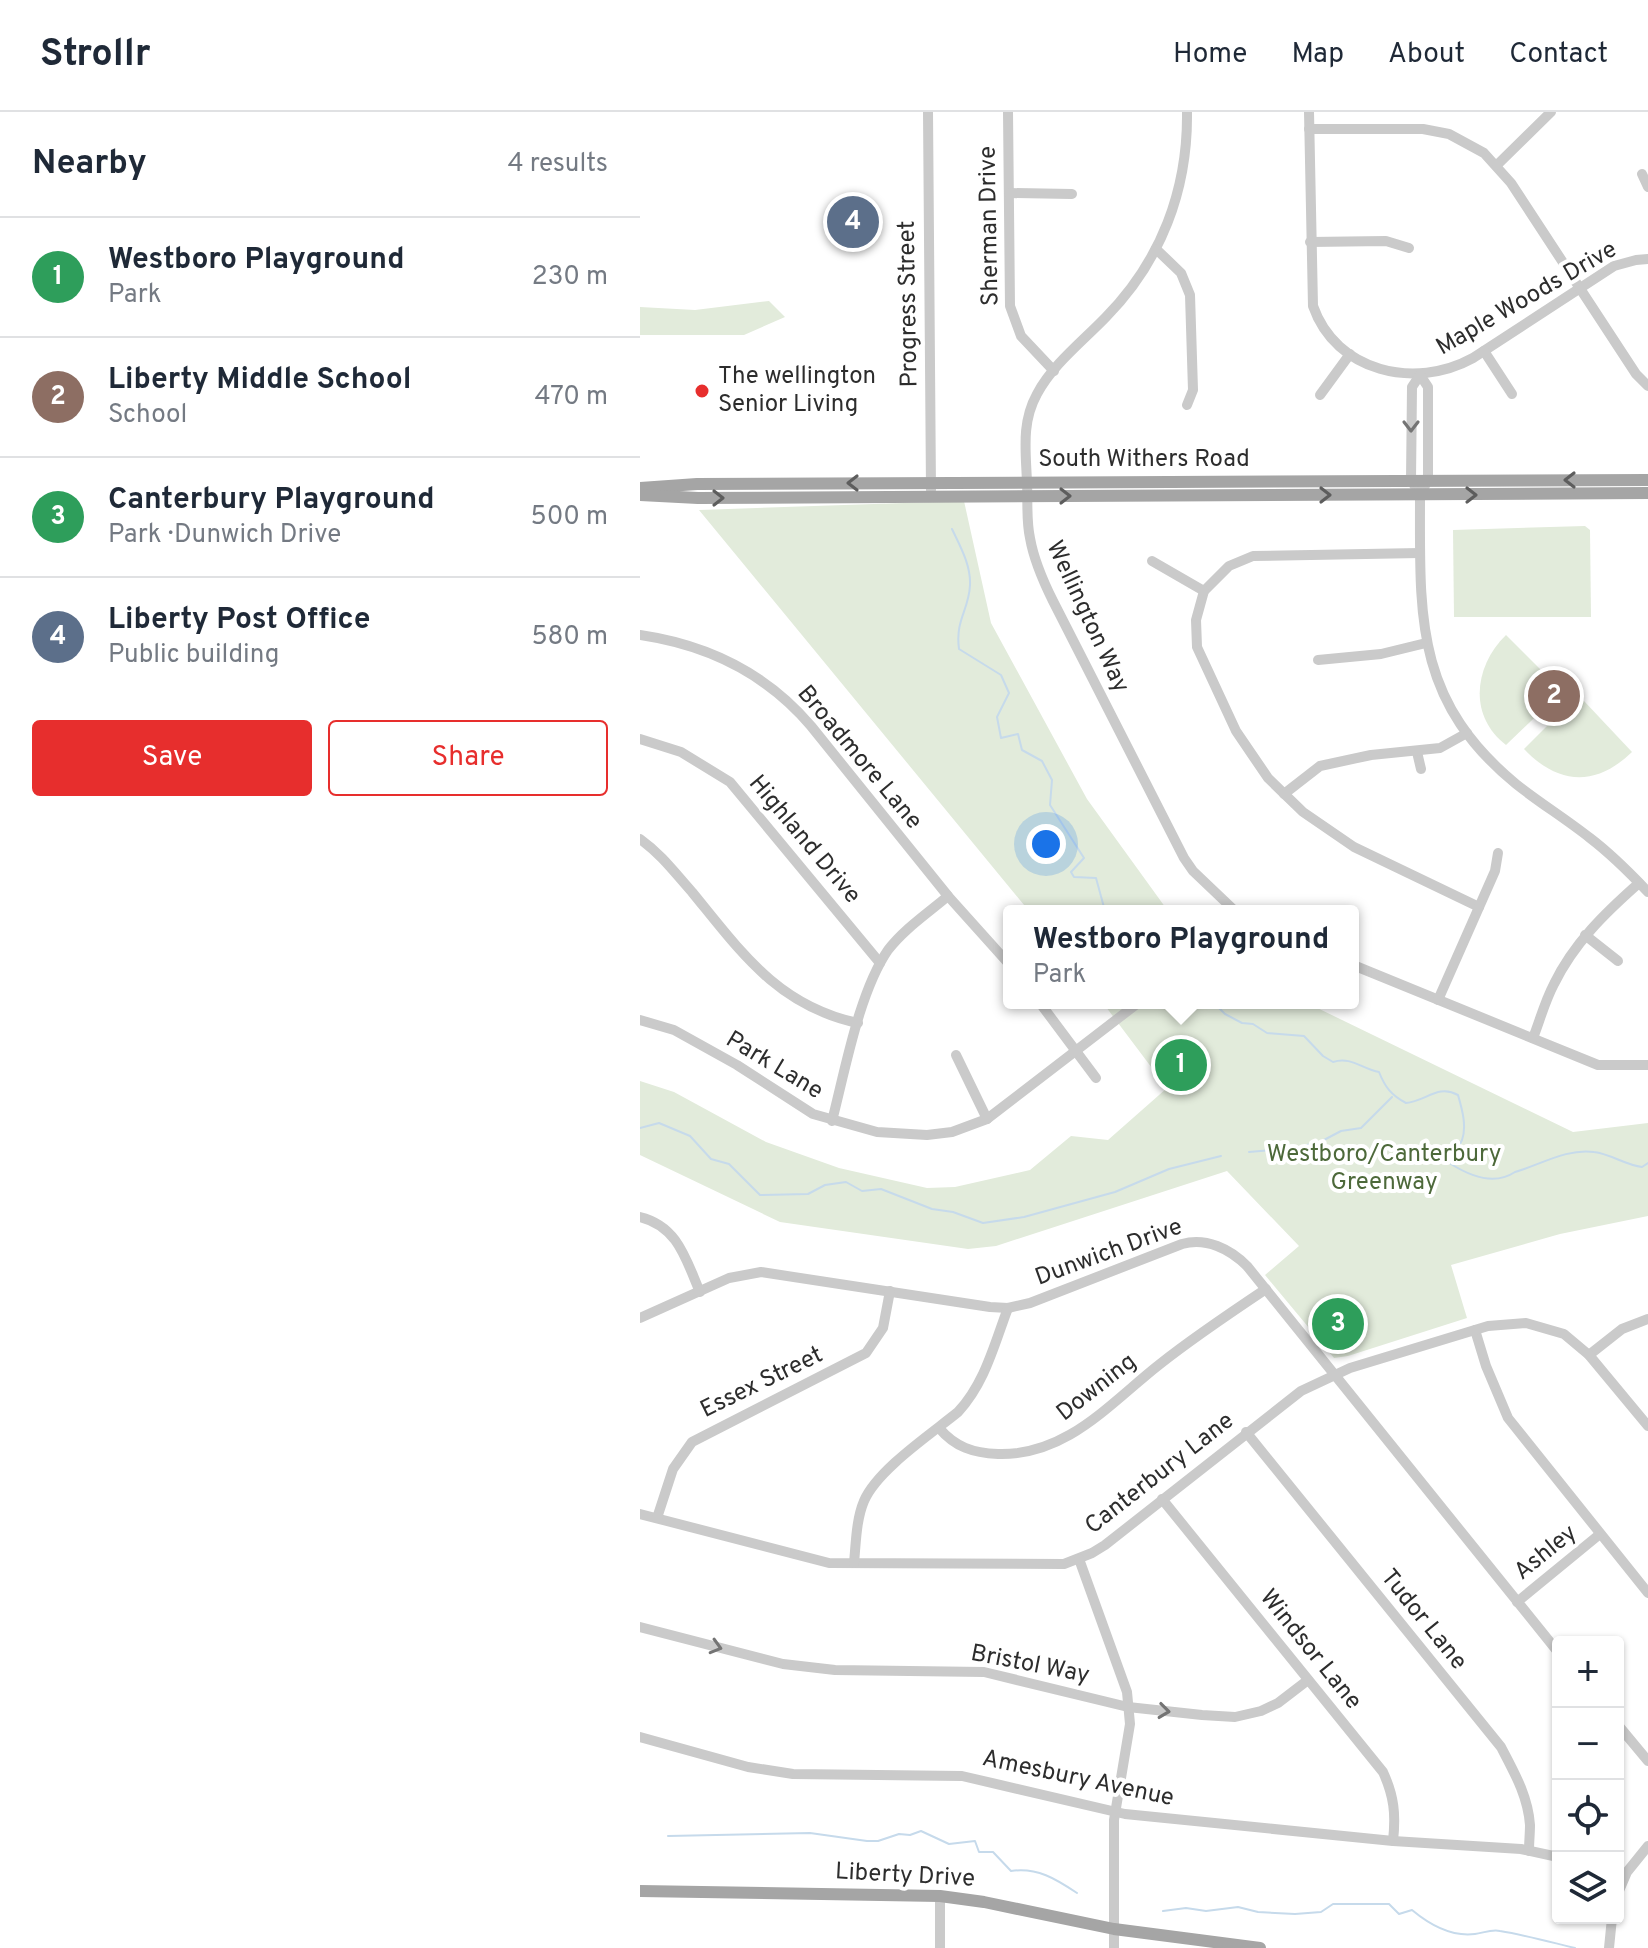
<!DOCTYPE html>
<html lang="en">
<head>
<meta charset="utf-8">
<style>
	:root { --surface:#fff; --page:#f6f6f7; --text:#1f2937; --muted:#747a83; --line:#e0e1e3; --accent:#e72e2d }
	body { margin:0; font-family:Overpass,sans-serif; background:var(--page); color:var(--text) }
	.controls { position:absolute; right:24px; bottom:24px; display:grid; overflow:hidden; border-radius:8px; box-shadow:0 2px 6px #0004 }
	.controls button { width:72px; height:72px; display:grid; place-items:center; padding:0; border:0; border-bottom:2px solid var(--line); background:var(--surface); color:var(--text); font:40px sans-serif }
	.you { position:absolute; left:406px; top:732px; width:28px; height:28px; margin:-20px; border:6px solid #fff; border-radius:50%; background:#1a73e8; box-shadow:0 0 0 12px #1a73e833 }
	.badge { display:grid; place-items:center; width:52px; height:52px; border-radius:50%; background:var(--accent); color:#fff; font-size:26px; font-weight:700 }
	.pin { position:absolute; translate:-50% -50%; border:4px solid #fff; box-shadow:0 2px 8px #0006 }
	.popup { position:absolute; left:363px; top:793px; width:356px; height:104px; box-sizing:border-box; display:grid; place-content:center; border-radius:8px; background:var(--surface); filter:drop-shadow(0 2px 6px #0005); font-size:26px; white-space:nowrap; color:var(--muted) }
	.popup b { font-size:30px; color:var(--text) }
	.popup::after { content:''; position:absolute; left:50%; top:100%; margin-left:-16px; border:16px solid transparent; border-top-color:var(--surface) }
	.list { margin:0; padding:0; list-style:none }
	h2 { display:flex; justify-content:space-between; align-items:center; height:104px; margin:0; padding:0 32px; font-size:34px }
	h2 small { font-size:26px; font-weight:400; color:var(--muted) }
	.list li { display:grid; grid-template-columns:52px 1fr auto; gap:24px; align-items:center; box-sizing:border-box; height:120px; padding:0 32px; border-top:2px solid var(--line) }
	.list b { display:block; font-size:30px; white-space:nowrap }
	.list p { margin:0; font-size:26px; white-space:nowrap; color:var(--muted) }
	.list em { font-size:26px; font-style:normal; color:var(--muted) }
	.actions { display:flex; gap:16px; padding:24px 32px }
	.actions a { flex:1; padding:18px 0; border:2px solid var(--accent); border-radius:8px; text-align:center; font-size:28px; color:var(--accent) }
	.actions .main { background:var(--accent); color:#fff }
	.icon { flex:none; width:44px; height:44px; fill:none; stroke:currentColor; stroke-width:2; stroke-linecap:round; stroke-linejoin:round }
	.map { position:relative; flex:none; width:1008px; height:1836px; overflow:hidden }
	header { display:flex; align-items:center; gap:48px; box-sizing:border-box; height:112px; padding:0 40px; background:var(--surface); border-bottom:2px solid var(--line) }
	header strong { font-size:38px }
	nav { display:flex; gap:44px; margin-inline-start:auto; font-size:28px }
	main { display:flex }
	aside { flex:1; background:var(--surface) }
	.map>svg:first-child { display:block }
	.green { fill:#e2ebdb }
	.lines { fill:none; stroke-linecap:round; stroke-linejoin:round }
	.stream { stroke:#c6daeb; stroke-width:2 }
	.minor { stroke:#cacaca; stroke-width:10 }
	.major { stroke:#a5a5a5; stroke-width:12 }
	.oneway { stroke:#747474 }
	.oneway2 { stroke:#5d5d5d }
	.poi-dot { fill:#e72e2d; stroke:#fff; stroke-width:3 }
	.labels { text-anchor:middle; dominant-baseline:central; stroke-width:8; stroke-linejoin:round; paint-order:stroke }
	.street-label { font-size:24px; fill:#2d2d2d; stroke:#fff }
	.poi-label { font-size:24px; fill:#2d2d2d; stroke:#fff; text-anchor:start }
	.park-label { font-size:24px; fill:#4d693a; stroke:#fff }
</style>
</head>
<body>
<header>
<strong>Strollr</strong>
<nav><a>Home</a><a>Map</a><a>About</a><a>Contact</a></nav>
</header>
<main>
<aside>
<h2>Nearby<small>4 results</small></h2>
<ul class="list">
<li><span class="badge" style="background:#2e9e5b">1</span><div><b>Westboro Playground</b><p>Park</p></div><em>230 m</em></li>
<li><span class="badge" style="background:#8d6e63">2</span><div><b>Liberty Middle School</b><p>School</p></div><em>470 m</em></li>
<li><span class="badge" style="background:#2e9e5b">3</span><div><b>Canterbury Playground</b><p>Park · Dunwich Drive</p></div><em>500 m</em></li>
<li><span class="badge" style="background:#5c6f8a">4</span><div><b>Liberty Post Office</b><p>Public building</p></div><em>580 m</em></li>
</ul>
<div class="actions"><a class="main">Save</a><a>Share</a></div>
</aside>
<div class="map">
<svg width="1008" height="1836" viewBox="0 0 1008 1836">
	<rect width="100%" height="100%" fill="#fff"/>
	<g class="green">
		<polygon points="129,189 145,205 104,223 0,223 0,195 55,198"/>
		<polygon points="324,389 351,511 447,687 528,799 389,799 59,398"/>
		<polygon points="945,414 950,418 951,505 814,505 813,418"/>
		<path d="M866 523 916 573 917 584 866 633C828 604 834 554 866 523Z"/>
		<path d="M932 589H944L992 640C956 675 918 673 884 637Z"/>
		<polygon points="463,891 667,891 933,1020 1008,1011 1008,1104 920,1122 811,1153 827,1206 708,1244 694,1246 625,1163 659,1134 587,1059 356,1134 328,1137 140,1110 0,1043 0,969 34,980 126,1030 199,1056 287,1076 315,1075 390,1058 431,1024 468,1028 527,976"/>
	</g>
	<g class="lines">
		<g class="stream">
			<path d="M312 417C320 434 331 453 330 473 329 498 315 508 319 537L361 563 369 581 357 605 361 626 378 622 382 638 402 649 412 668 410 693 444 746 431 760 434 765 456 766 465 799"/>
			<path d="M574 891 585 902 602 911 613 912 627 921 664 924 683 944 693 950C711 944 722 957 739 960 745 975 751 983 766 991 786 989 798 972 818 983 822 997 827 1014 822 1028 818 1037 812 1042 811 1052 830 1064 854 1074 875 1060 900 1053 927 1036 954 1040 971 1042 985 1053 1002 1055L1008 1051"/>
			<polyline points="0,1016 19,1011 50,1024 71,1047 89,1052 120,1083 168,1082 185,1073 206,1070 222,1079 241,1077 292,1097 313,1100 343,1111 384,1105 475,1080 529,1057 581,1044"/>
			<polyline points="609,1040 656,1036 682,1029 701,1019 721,1016 752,985"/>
			<path d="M28 1724 170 1721 227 1729H238L259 1722 270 1723 281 1719 309 1732 335 1729 339 1740H353L371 1759C397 1755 416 1767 437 1781"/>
			<path d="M523 1799 546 1796 566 1799 598 1795 618 1800 655 1802 681 1800 693 1792H749L759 1802 772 1798C790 1813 812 1825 835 1822 843 1821 852 1817 860 1819 885 1823 910 1830 935 1836"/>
		</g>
		<g class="minor">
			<polyline points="288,0 291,378"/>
			<polyline points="368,0 370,194 381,224 414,259"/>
			<path d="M547 0C548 78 521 149 466 205 443 229 413 252 397 282 381 311 386 340 387 371 388 389 386 408 390 426 394 449 403 469 413 489L544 746 553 759 595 799"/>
			<path d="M669 0 673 194C696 260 775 278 833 246L974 154 996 148 1008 147"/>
			<polyline points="669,17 783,17 809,22 844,41 871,71 996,262 1008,274"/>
			<polyline points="857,53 911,0"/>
			<polyline points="1002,62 1008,75"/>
			<polyline points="369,81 432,82"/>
			<polyline points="670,130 746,129 769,136"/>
			<polyline points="516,137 541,161 550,183 553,278 547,293"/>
			<polyline points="844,239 872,282"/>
			<polyline points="680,283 710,242"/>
			<path d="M780 383 771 368 772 275 780 263 788 275V368L780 383C780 504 774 588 876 672 900 691 926 707 950 726 971 742 990 761 1008 780"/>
			<polyline points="780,441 613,444 589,454 564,479 556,508 557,535 596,619 628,666 663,700 714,735 839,795"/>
			<polyline points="512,449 564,479"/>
			<path d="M0 523C68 533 126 561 171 614L308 784 369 852"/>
			<polyline points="678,548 741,542 786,531"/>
			<polyline points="0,627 41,640 90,670 240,851"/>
			<polyline points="777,640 781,657"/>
			<polyline points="644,682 680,654 731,643 800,636 827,621"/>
			<path d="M0 727C21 742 35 761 52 780 101 840 138 894 218 911"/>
			<polyline points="945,823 978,849"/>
			<polyline points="713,853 958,953 1008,953"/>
			<polyline points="798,888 855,759 858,741"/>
			<polyline points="400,891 456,966"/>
			<polyline points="0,908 34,918 97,953 173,1002 237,1020 287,1023 312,1020 347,1007 498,891"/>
			<path d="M893 926C900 908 905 889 914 872 934 831 965 801 999 771"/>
			<polyline points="316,943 347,1007"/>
			<path d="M192 1009C205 959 219 880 248 838 264 817 288 801 308 784"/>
			<path d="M0 1105C38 1114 46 1148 60 1180"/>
			<path d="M0 1206 89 1166 121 1160 350 1195 368 1196 390 1191 542 1132C566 1125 590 1137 607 1154L918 1540"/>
			<polyline points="835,1218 846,1254 868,1306 1008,1481"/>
			<polyline points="949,1243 982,1217 1008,1207"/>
			<path d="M299 1316C315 1335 333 1341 358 1342 427 1344 470 1291 520 1252 554 1225 590 1201 626 1177"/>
			<path d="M606 1320 861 1635C874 1660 888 1684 890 1713 890 1721 889 1730 889 1739"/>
			<path d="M522 1387 743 1660C754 1684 756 1702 753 1729"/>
			<polyline points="0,1402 189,1451 424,1452 452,1441 465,1433 661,1279 710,1256 848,1214 886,1211 924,1222 949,1243 1008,1314"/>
			<polyline points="17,1406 33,1357 52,1330 226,1241 243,1216 250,1179"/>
			<polyline points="439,1447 487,1580 490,1612 474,1708 474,1836"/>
			<path d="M214 1451C216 1431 216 1408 224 1389 237 1358 291 1322 318 1300 345 1271 354 1233 368 1196"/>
			<polyline points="877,1490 960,1422"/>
			<polyline points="0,1515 143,1552 195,1558 344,1560 488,1595 562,1603 595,1605 621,1599 638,1591 668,1568"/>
			<polyline points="978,1613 1008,1649"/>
			<polyline points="0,1625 108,1655 153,1662 322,1664 485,1702 753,1729 881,1737 918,1745"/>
			<polyline points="978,1781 987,1760 1008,1734"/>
			<polyline points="300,1784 300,1836"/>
			<polyline points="969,1836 972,1806"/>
		</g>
		<g class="major">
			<polyline points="0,376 57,372 1008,368"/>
			<polyline points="0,383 58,386 1008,381"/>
			<polyline points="0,1779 300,1784 344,1790 474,1817 620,1836"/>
		</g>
	</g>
	<defs><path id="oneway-chevron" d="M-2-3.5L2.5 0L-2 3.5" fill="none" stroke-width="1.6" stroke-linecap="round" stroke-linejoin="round" transform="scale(2)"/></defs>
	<g class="oneway">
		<use href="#oneway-chevron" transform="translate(771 314) rotate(90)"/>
		<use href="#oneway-chevron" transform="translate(76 1535) rotate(16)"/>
		<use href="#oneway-chevron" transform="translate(524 1599) rotate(7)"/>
	</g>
	<g class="oneway2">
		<use href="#oneway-chevron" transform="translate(930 368) rotate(180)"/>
		<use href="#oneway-chevron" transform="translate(213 371) rotate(180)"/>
		<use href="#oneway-chevron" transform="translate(685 383)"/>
		<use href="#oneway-chevron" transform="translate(831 383)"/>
		<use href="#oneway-chevron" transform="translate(425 384)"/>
		<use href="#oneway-chevron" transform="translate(78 386)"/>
	</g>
	<circle class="poi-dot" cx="62" cy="279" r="8"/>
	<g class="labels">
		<g class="street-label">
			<text transform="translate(350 114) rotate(-91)">Sherman Drive</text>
			<text transform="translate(887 187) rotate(-30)">Maple Woods Drive</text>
			<text transform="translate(269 192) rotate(-91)">Progress Street</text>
			<text x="504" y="348">South Withers Road</text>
			<text transform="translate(447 505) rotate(65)">Wellington Way</text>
			<text transform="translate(219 646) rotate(50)">Broadmore Lane</text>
			<text transform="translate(164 728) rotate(50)">Highland Drive</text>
			<text transform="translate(134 954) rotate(31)">Park Lane</text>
			<text transform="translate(469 1141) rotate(-20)">Dunwich Drive</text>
			<text transform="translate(122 1271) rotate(-26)">Essex Street</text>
			<text transform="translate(457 1276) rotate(-38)">Downing</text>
			<text transform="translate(520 1362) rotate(-38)">Canterbury Lane</text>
			<text transform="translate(906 1441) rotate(-39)">Ashley</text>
			<text transform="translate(783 1508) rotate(51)">Tudor Lane</text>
			<text transform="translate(670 1538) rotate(51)">Windsor Lane</text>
			<text transform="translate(390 1553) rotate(11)">Bristol Way</text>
			<text transform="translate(438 1667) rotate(12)">Amesbury Avenue</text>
			<text transform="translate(265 1764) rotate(3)">Liberty Drive</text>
		</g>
		<g class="poi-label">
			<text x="78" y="265">The wellington<tspan x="78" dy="28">Senior Living</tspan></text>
		</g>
		<g class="park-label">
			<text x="744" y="1043">Westboro/Canterbury<tspan x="744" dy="28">Greenway</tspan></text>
		</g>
	</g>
</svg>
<div class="controls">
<button>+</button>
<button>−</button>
<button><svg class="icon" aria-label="locate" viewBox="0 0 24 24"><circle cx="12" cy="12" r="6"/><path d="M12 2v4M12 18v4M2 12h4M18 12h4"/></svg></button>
<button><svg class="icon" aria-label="layers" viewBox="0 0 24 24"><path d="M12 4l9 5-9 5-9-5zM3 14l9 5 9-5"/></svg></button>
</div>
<div class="you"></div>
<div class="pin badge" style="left:541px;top:953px;background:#2e9e5b">1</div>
<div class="popup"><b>Westboro Playground</b>Park</div>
<div class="pin badge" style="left:914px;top:584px;background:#8d6e63">2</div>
<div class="pin badge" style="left:698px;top:1212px;background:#2e9e5b">3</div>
<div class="pin badge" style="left:213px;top:110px;background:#5c6f8a">4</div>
</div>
</main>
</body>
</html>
